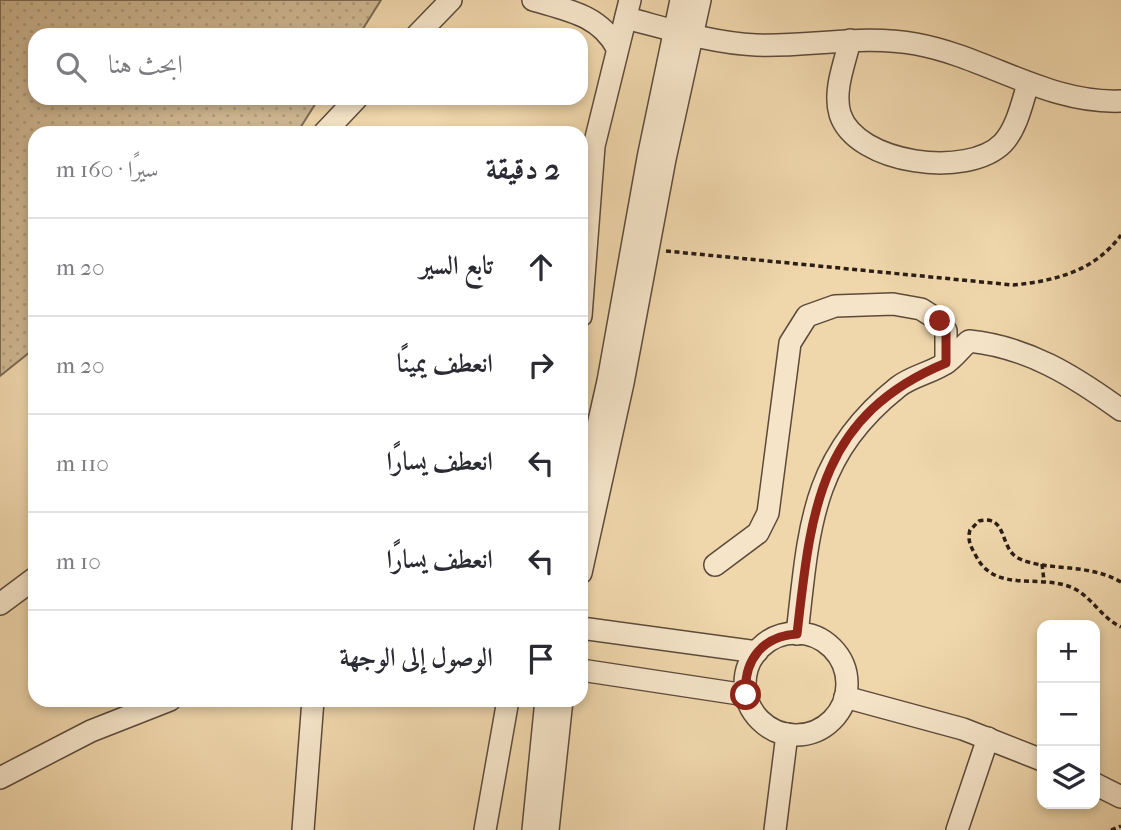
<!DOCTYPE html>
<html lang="ar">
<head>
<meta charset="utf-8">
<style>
	:root { --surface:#fff; --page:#f2f2f3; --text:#2b2b33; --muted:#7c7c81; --line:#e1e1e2 }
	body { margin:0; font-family:"IM FELL French Canon",Amiri,serif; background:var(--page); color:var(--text); direction:rtl }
	.controls { position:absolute; right:21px; bottom:21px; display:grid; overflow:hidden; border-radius:14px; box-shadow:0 4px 10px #0003 }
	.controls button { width:63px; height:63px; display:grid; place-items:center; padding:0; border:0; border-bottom:2px solid var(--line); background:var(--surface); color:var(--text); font:35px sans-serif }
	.stop { position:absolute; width:21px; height:21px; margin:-16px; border:5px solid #8f2418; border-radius:50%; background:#fff }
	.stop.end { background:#8f2418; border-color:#fff; box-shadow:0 2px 7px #0008 }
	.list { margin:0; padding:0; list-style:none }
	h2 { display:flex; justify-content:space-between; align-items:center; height:91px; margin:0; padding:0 28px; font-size:30px }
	h2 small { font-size:23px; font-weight:400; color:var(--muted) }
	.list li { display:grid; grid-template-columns:46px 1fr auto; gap:21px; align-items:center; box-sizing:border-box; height:98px; padding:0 28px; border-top:2px solid var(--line) }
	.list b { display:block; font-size:26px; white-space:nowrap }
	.list em { font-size:23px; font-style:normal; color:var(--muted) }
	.icon { flex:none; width:38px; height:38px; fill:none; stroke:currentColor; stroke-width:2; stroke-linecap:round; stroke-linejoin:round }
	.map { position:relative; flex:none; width:1121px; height:830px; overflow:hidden; direction:ltr }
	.search { position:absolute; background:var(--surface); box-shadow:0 4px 10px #0003; left:28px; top:28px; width:560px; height:77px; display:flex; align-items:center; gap:18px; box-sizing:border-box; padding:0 24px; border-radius:21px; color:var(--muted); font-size:26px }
	.panel { position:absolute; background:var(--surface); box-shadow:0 4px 10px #0003; left:28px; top:126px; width:560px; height:581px; border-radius:21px; direction:rtl }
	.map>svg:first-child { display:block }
	.grass { fill:url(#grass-dots); stroke:#7c6a54; stroke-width:2 }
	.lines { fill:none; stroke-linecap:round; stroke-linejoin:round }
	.minor-casing { stroke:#5c4b3b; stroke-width:24 }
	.path { stroke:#2b1d16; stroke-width:3.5; stroke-dasharray:5 3.5; stroke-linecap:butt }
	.minor { stroke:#f5e4c8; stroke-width:21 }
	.route { stroke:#8f2418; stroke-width:9 }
</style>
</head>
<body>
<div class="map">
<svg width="1121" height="830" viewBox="0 0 1121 830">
	<defs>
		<pattern id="grass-dots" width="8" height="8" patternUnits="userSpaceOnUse" patternTransform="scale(1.75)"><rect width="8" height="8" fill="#ceb792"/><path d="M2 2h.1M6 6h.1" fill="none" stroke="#b19d7d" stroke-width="1.8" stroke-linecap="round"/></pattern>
	</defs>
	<rect width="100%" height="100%" fill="#efd6ab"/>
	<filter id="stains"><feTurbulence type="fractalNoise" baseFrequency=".00286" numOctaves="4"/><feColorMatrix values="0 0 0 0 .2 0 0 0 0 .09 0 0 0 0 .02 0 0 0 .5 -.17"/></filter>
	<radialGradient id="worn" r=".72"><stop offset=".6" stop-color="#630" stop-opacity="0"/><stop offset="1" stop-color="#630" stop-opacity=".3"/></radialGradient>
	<polygon class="grass" points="0,0 381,0 359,35 35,35 35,98 319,98 297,133 35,133 35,348 0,376"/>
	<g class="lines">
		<defs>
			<g id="minor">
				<path d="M533 0C567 10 600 15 617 48"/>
				<path d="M626 18C669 29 712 43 756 45 810 47 863 34 916 44 987 57 1047 104 1121 101"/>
				<polyline points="417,35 451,0"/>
				<path d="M850 40C845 63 833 90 840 114 856 164 968 179 1003 143 1017 128 1022 103 1028 84"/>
				<polyline points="324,133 357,98"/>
				<polyline points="581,316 594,146 630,0"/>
				<polyline points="581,501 608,381 648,158 681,0"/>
				<polyline points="715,565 758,533 768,513 790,343 807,316 835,306 893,304 921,309 940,321 946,331 946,363"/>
				<polyline points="581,573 623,383 665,159 700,0"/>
				<polyline points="0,604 35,578"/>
				<polyline points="581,628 757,652"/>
				<circle cx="796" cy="684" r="51"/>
				<path d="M797 634C809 530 810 457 898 387 912 376 931 373 946 363 954 358 961 348 969 341 1028 347 1074 376 1121 410"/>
				<polyline points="581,670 746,695"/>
				<polyline points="845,697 963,729 1042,760"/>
				<polyline points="0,778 91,731 170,700"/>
				<polyline points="1095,784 1121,797"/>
				<polyline points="303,830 313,700"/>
				<polyline points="485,830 508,700"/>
				<polyline points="533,830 546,700"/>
				<polyline points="548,830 562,700"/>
				<polyline points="775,830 787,734"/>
				<polyline points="957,830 988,738"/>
			</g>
		</defs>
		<use href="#minor" class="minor-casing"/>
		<g class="path">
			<path d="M666 251 1013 285C1055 281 1095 271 1121 235"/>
			<polyline points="1042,564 1044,581"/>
			<path d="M1121 582C1086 562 1046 572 1018 558 999 548 1008 514 979 521L970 530C967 540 971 547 976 556 996 595 1041 572 1075 589 1093 599 1102 618 1121 627"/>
			<polyline points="1111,830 1121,826"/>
		</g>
		<use href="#minor" class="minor"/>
	</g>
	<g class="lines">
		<path class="route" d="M746 695C743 660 763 636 797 634 811 512 818 416 946 363V331L940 321"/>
	</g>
	<rect width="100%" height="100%" filter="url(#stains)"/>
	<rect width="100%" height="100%" fill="url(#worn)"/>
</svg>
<div class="controls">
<button>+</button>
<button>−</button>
<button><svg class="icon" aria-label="layers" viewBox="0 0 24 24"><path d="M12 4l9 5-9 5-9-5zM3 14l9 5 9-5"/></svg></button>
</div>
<div class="stop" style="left:746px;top:695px"></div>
<div class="stop end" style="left:940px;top:321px"></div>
<div class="search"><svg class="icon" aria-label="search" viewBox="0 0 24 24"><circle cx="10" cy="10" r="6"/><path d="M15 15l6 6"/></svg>ابحث هنا</div>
<section class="panel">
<h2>2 دقيقة<small>سيرًا · 160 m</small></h2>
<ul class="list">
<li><svg class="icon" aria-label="ahead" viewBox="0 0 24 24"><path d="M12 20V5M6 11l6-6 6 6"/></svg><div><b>تابع السير</b></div><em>20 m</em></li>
<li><svg class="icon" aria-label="right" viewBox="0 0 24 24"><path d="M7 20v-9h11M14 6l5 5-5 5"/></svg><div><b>انعطف يمينًا</b></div><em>20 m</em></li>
<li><svg class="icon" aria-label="left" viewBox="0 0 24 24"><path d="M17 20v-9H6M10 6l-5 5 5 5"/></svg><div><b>انعطف يسارًا</b></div><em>110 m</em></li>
<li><svg class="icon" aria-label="left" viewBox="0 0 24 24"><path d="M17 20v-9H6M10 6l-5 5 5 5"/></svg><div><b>انعطف يسارًا</b></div><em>10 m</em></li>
<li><svg class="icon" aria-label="arrive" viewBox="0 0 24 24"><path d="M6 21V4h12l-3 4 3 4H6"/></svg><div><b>الوصول إلى الوجهة</b></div></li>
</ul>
</section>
</div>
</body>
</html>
